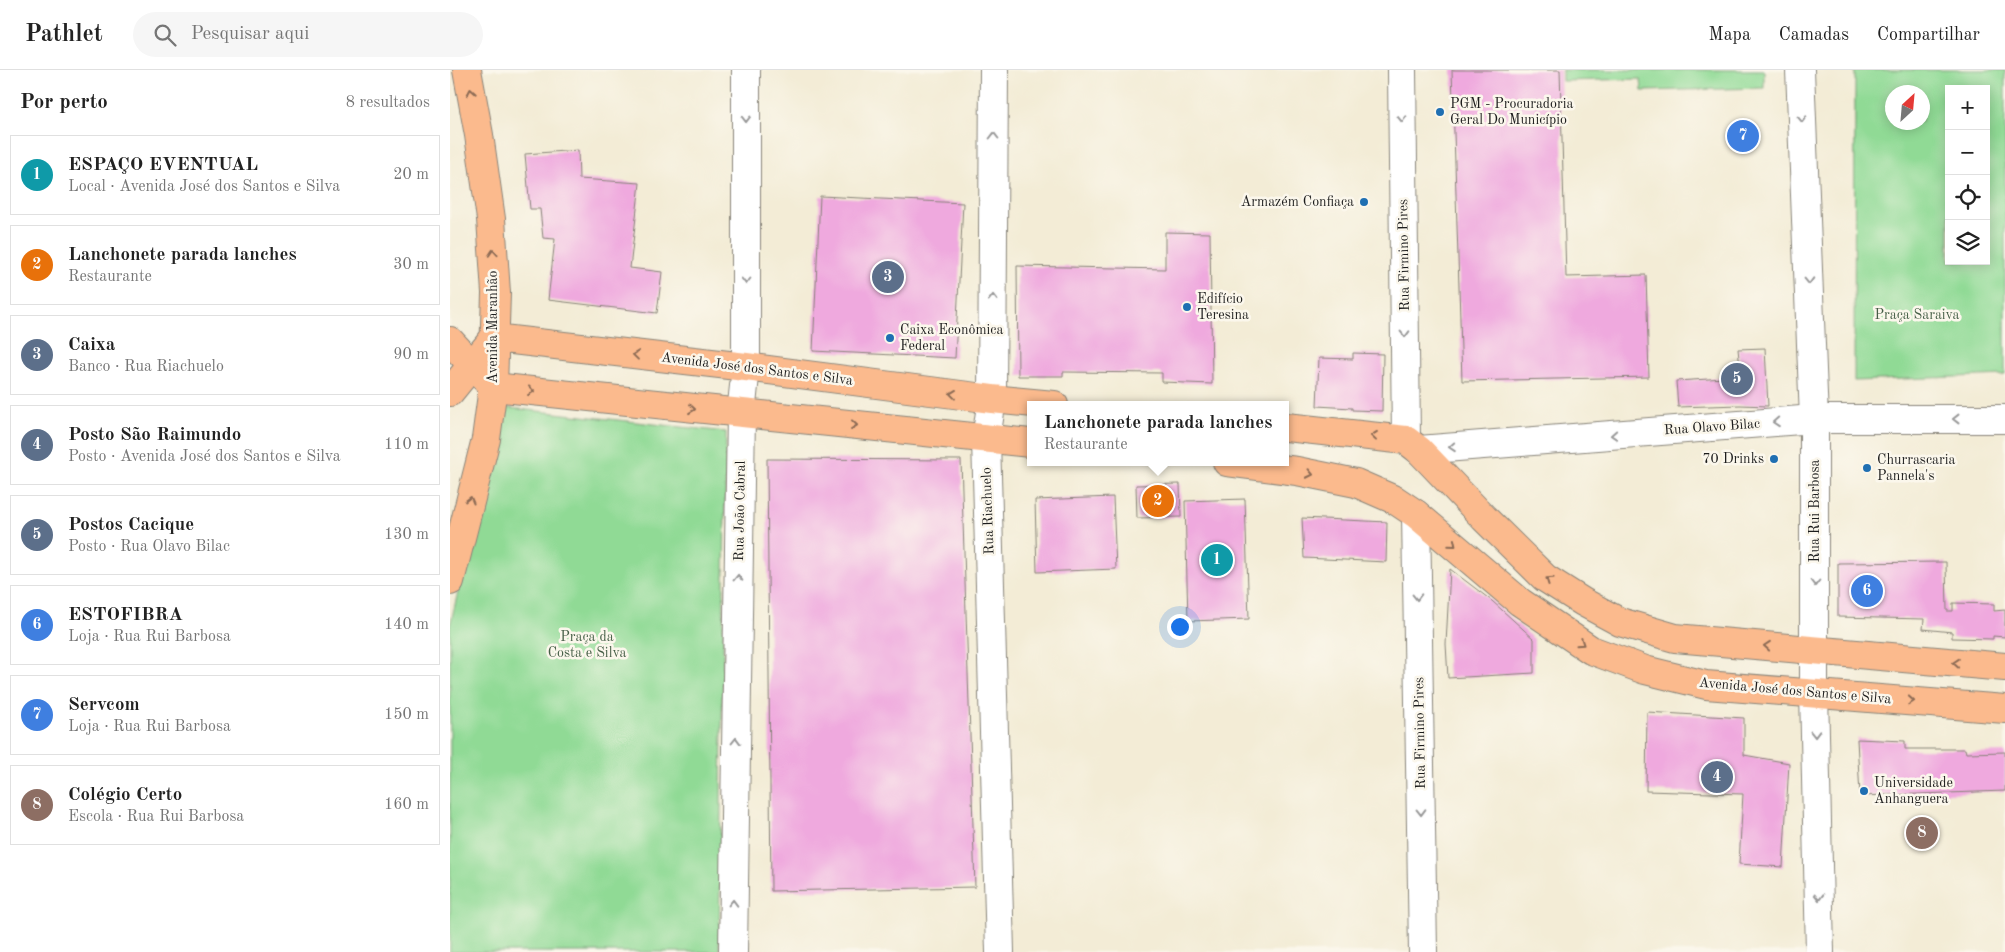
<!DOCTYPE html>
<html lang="pt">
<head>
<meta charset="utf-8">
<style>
	:root { --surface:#fff; --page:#f6f6f6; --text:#222; --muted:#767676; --line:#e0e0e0; --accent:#d93025 }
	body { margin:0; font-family:"Old Standard TT",serif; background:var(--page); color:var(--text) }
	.controls { position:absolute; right:15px; top:15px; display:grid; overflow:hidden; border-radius:0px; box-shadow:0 2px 12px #0003 }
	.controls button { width:45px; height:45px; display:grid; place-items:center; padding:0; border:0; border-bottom:1px solid var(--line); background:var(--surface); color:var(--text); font:25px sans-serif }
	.compass { position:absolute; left:1435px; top:15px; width:45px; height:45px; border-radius:50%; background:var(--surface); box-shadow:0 2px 12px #0003; rotate:26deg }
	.you { position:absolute; left:729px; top:556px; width:18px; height:18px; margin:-12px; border:4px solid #fff; border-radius:50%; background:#1a73e8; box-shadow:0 0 0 8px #1a73e833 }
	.badge { display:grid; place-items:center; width:32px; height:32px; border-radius:50%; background:var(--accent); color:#fff; font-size:16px; font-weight:700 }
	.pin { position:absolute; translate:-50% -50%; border:2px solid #fff; box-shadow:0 1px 5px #0006 }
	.popup { position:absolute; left:577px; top:331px; width:262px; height:65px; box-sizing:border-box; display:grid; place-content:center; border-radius:0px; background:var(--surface); filter:drop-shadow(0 1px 4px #0005); font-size:16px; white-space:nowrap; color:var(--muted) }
	.popup b { font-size:19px; color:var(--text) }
	.popup::after { content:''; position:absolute; left:50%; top:100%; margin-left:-10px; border:10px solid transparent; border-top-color:var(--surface) }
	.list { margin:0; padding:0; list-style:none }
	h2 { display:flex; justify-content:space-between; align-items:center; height:65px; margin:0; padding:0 20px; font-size:21px }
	h2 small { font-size:16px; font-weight:400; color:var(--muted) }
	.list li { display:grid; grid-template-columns:32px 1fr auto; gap:15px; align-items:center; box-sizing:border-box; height:80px; margin:0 10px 10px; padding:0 10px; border:1px solid var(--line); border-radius:0px }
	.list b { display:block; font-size:19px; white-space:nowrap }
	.list p { margin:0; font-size:16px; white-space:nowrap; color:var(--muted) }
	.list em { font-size:16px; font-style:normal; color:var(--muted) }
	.icon { flex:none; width:28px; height:28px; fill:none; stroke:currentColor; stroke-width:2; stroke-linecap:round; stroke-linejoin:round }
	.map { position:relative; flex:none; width:1555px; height:882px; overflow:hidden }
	header { display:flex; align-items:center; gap:30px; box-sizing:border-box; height:70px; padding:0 25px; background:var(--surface); border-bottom:1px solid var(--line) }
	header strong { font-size:24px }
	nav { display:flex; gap:28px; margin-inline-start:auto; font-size:18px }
	.search { width:350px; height:45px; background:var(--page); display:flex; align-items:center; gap:12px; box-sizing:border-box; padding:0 18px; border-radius:28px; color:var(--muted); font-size:19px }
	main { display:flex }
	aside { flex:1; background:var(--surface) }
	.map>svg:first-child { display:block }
	.green { fill:#90da95; stroke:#567b58; fill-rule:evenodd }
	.building { fill:#efa9de }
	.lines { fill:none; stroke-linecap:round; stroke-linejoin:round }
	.minor-casing { stroke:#888479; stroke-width:30 }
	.major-casing { stroke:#888479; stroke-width:30 }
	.minor { stroke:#fff; stroke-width:28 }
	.major { stroke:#fbba8d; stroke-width:28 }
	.oneway { stroke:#8c6b54 }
	.oneway2 { stroke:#999 }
	.poi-dot { fill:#1f6fb2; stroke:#fbf7ec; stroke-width:2 }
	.labels { text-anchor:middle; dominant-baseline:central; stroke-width:5; stroke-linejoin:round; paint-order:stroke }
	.poi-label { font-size:14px; fill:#1c1c1c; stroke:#fbf7ec; text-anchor:start }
	.street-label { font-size:14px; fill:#1c1c1c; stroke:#fbf7ec }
	.park-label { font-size:14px; fill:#455e46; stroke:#fbf7ec }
</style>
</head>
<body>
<header>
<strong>Pathlet</strong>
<div class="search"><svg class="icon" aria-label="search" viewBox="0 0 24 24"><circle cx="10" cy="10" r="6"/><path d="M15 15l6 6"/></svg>Pesquisar aqui</div>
<nav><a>Mapa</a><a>Camadas</a><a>Compartilhar</a></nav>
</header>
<main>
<aside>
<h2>Por perto<small>8 resultados</small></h2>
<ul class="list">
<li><span class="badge" style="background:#0f9aa8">1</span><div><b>ESPAÇO EVENTUAL</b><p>Local · Avenida José dos Santos e Silva</p></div><em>20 m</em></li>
<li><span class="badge" style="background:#e8710a">2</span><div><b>Lanchonete parada lanches</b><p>Restaurante</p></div><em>30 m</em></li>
<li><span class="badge" style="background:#5c6f8a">3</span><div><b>Caixa</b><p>Banco · Rua Riachuelo</p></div><em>90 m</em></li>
<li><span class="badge" style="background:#5c6f8a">4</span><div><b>Posto São Raimundo</b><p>Posto · Avenida José dos Santos e Silva</p></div><em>110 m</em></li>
<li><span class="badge" style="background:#5c6f8a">5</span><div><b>Postos Cacique</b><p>Posto · Rua Olavo Bilac</p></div><em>130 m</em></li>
<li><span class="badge" style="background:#3f7fe0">6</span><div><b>ESTOFIBRA</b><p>Loja · Rua Rui Barbosa</p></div><em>140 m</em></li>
<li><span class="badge" style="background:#3f7fe0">7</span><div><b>Servcom</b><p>Loja · Rua Rui Barbosa</p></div><em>150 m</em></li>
<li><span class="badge" style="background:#8d6e63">8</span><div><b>Colégio Certo</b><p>Escola · Rua Rui Barbosa</p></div><em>160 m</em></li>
</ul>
</aside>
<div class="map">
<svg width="1555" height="882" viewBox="0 0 1555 882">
	<rect width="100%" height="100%" fill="#fbf7ec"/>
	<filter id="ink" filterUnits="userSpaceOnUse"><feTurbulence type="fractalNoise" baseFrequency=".02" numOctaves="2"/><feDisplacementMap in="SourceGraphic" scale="10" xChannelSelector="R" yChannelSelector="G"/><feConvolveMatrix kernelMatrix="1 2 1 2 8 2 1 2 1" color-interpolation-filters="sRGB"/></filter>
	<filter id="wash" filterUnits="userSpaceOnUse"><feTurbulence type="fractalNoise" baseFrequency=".0096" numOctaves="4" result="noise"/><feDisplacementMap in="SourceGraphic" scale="20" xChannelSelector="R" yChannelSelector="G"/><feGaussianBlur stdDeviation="1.12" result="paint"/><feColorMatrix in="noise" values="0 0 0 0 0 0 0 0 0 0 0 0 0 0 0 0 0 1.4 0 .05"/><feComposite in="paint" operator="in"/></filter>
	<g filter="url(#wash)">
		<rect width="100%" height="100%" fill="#f3ecd6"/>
		<g class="green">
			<polygon points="1112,0 1314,0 1314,18 1192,21 1191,9 1112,11"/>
			<path d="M1405 0H1555V305L1404 311ZM1499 19H1536V191H1499ZM1472 22V52H1442V22Z"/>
			<polygon points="51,337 276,362 269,882 0,882 0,556"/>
		</g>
		<g id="blocks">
			<g class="building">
				<polygon points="1002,0 1110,0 1116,207 1196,205 1199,307 1012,311"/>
				<polygon points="128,80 129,109 190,113 180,198 212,202 207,243 98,230 105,169 93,168 90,139 80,139 75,84"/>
				<polygon points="370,126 513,133 505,288 363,281"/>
				<polygon points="715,162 760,163 762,314 712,312 712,303 613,302 613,306 568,306 567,196 715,199"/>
				<polygon points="1315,278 1318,336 1290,335 1228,337 1226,311 1291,307 1288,279"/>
				<polygon points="903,283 933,284 932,341 902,340 902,338 867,336 869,288 903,289"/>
				<polygon points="317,389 511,390 525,817 321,821"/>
				<polygon points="730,414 731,447 687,448 686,415"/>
				<polygon points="663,427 666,499 587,502 585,430"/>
				<polygon points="795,429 799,549 738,551 735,431"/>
				<polygon points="852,448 937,452 936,492 854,488"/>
				<polygon points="1496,492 1497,541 1503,541 1503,533 1544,534 1544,541 1555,540 1555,567 1543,566 1543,569 1502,568 1502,562 1473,559 1474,549 1388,547 1388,493"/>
				<polygon points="1000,499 1042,531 1084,569 1084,603 998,608 996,574"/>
				<polygon points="1197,642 1294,648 1294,685 1339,693 1333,797 1289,794 1293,724 1196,721"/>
				<polygon points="1407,669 1455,671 1455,679 1515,679 1516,683 1555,682 1555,721 1410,726"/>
			</g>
		</g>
	</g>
	<g filter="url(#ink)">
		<use href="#blocks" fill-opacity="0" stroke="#888479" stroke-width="1"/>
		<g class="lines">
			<defs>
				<g id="minor">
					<polyline points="544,0 542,329 536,369 550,882"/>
					<polyline points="952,0 956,370"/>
					<polyline points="1350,0 1364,349 1364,622 1370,882"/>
					<polyline points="969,380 1364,349 1555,349"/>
					<polyline points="966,444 973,882"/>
					<polyline points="283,882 291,344 296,297 296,0"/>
				</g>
				<g id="major">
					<polyline points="0,271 43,317 580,373"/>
					<polyline points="0,322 44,268 296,297 542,329 604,335"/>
					<polyline points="836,357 956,370 969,380 1034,448 1095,508 1133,532 1170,552 1225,568 1555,597"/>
					<polyline points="777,392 847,401 906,413 945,430 966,444 1070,532 1141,580 1195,600 1256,615 1555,639"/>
					<polyline points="0,511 36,369 43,317 46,223 41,149 29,65 17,0"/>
				</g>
			</defs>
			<use href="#minor" class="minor-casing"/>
			<use href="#major" class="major-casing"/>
			<use href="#minor" class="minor"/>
			<use href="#major" class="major"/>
		</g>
		<defs><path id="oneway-chevron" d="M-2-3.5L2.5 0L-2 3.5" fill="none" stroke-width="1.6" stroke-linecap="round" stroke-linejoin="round" transform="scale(1.25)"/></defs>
		<g class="oneway">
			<use href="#oneway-chevron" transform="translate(21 22) rotate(-100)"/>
			<use href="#oneway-chevron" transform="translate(43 183) rotate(-94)"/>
			<use href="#oneway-chevron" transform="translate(186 285) rotate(-173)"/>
			<use href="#oneway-chevron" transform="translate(81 321) rotate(6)"/>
			<use href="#oneway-chevron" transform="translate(503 324) rotate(-173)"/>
			<use href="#oneway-chevron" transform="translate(242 339) rotate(6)"/>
			<use href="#oneway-chevron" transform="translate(404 355) rotate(6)"/>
			<use href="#oneway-chevron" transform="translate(924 366) rotate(-174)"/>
			<use href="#oneway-chevron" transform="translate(860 404) rotate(12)"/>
			<use href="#oneway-chevron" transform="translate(20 430) rotate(-76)"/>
			<use href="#oneway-chevron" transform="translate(1003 474) rotate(40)"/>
			<use href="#oneway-chevron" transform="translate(1099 510) rotate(-145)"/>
			<use href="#oneway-chevron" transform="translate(1131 573) rotate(34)"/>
			<use href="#oneway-chevron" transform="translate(1317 576) rotate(-175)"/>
			<use href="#oneway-chevron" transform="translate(1506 593) rotate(-175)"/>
			<use href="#oneway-chevron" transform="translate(1461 631) rotate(5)"/>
		</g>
		<g class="oneway2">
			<use href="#oneway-chevron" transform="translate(296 49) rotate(90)"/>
			<use href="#oneway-chevron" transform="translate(952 49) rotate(89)"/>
			<use href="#oneway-chevron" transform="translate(1352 49) rotate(88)"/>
			<use href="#oneway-chevron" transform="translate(544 66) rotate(-90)"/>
			<use href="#oneway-chevron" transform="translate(296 211) rotate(90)"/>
			<use href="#oneway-chevron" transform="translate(1359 211) rotate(88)"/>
			<use href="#oneway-chevron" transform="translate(543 228) rotate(-90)"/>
			<use href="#oneway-chevron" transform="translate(955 264) rotate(89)"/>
			<use href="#oneway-chevron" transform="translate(1506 349) rotate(180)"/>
			<use href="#oneway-chevron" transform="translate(1326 352) rotate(176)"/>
			<use href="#oneway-chevron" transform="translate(1164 365) rotate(176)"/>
			<use href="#oneway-chevron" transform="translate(1002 377) rotate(176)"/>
			<use href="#oneway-chevron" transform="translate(288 508) rotate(-89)"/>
			<use href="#oneway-chevron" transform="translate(1365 513) rotate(90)"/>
			<use href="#oneway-chevron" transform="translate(967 527) rotate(89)"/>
			<use href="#oneway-chevron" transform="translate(1365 664) rotate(89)"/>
			<use href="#oneway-chevron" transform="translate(286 671) rotate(-89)"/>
			<use href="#oneway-chevron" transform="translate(971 742) rotate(89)"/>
			<use href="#oneway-chevron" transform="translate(1369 827) rotate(89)"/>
			<use href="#oneway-chevron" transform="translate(283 833) rotate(-89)"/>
		</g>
	</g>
	<g class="poi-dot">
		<circle cx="990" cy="42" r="5"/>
		<circle cx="914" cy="132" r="5"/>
		<circle cx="737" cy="237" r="5"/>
		<circle cx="440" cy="268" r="5"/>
		<circle cx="1324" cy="389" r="5"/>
		<circle cx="1417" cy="398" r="5"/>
		<circle cx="1414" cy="721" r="5"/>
	</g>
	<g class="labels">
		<g class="poi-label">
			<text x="1000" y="34">PGM - Procuradoria<tspan x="1000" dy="16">Geral Do Município</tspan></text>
			<text x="904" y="132" text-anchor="end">Armazém Confiaça</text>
			<text x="747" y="229">Edifício<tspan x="747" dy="16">Teresina</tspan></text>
			<text x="450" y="260">Caixa Econômica<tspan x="450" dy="16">Federal</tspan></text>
			<text x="1314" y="389" text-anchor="end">70 Drinks</text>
			<text x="1427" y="390">Churrascaria<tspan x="1427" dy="16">Pannela's</tspan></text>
			<text x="1424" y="713">Universidade<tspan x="1424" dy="16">Anhanguera</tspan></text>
		</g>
		<g class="street-label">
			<text transform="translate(954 185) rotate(-91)">Rua Firmino Pires</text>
			<text transform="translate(43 257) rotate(-90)">Avenida Maranhão</text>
			<text transform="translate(307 299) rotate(7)">Avenida José dos Santos e Silva</text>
			<text transform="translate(1262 357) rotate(-4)">Rua Olavo Bilac</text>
			<text transform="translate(290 441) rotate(-89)">Rua João Cabral</text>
			<text transform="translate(538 441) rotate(-92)">Rua Riachuelo</text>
			<text transform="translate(1365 441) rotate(-90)">Rua Rui Barbosa</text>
			<text transform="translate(1345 621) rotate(5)">Avenida José dos Santos e Silva</text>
			<text transform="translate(970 663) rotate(-91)">Rua Firmino Pires</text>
		</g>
		<g class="park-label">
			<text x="1467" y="245">Praça Saraiva</text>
			<text x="137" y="567">Praça da<tspan x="137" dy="16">Costa e Silva</tspan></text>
		</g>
	</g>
</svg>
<div class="controls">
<button>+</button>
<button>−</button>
<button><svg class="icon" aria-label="locate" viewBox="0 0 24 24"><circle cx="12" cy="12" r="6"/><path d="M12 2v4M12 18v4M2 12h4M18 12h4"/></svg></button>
<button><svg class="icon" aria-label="layers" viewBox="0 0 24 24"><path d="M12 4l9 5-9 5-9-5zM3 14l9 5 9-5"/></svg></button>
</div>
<svg class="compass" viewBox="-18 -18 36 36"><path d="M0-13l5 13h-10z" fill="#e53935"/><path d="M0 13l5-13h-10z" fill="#767676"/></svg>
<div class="you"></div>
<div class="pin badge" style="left:767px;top:490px;background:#0f9aa8">1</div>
<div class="pin badge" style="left:708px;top:431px;background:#e8710a">2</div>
<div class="popup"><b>Lanchonete parada lanches</b>Restaurante</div>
<div class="pin badge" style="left:438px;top:207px;background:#5c6f8a">3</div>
<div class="pin badge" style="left:1267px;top:707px;background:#5c6f8a">4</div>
<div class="pin badge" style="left:1287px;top:309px;background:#5c6f8a">5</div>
<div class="pin badge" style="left:1417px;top:521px;background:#3f7fe0">6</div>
<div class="pin badge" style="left:1293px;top:66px;background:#3f7fe0">7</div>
<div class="pin badge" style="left:1472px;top:763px;background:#8d6e63">8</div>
</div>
</main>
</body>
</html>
